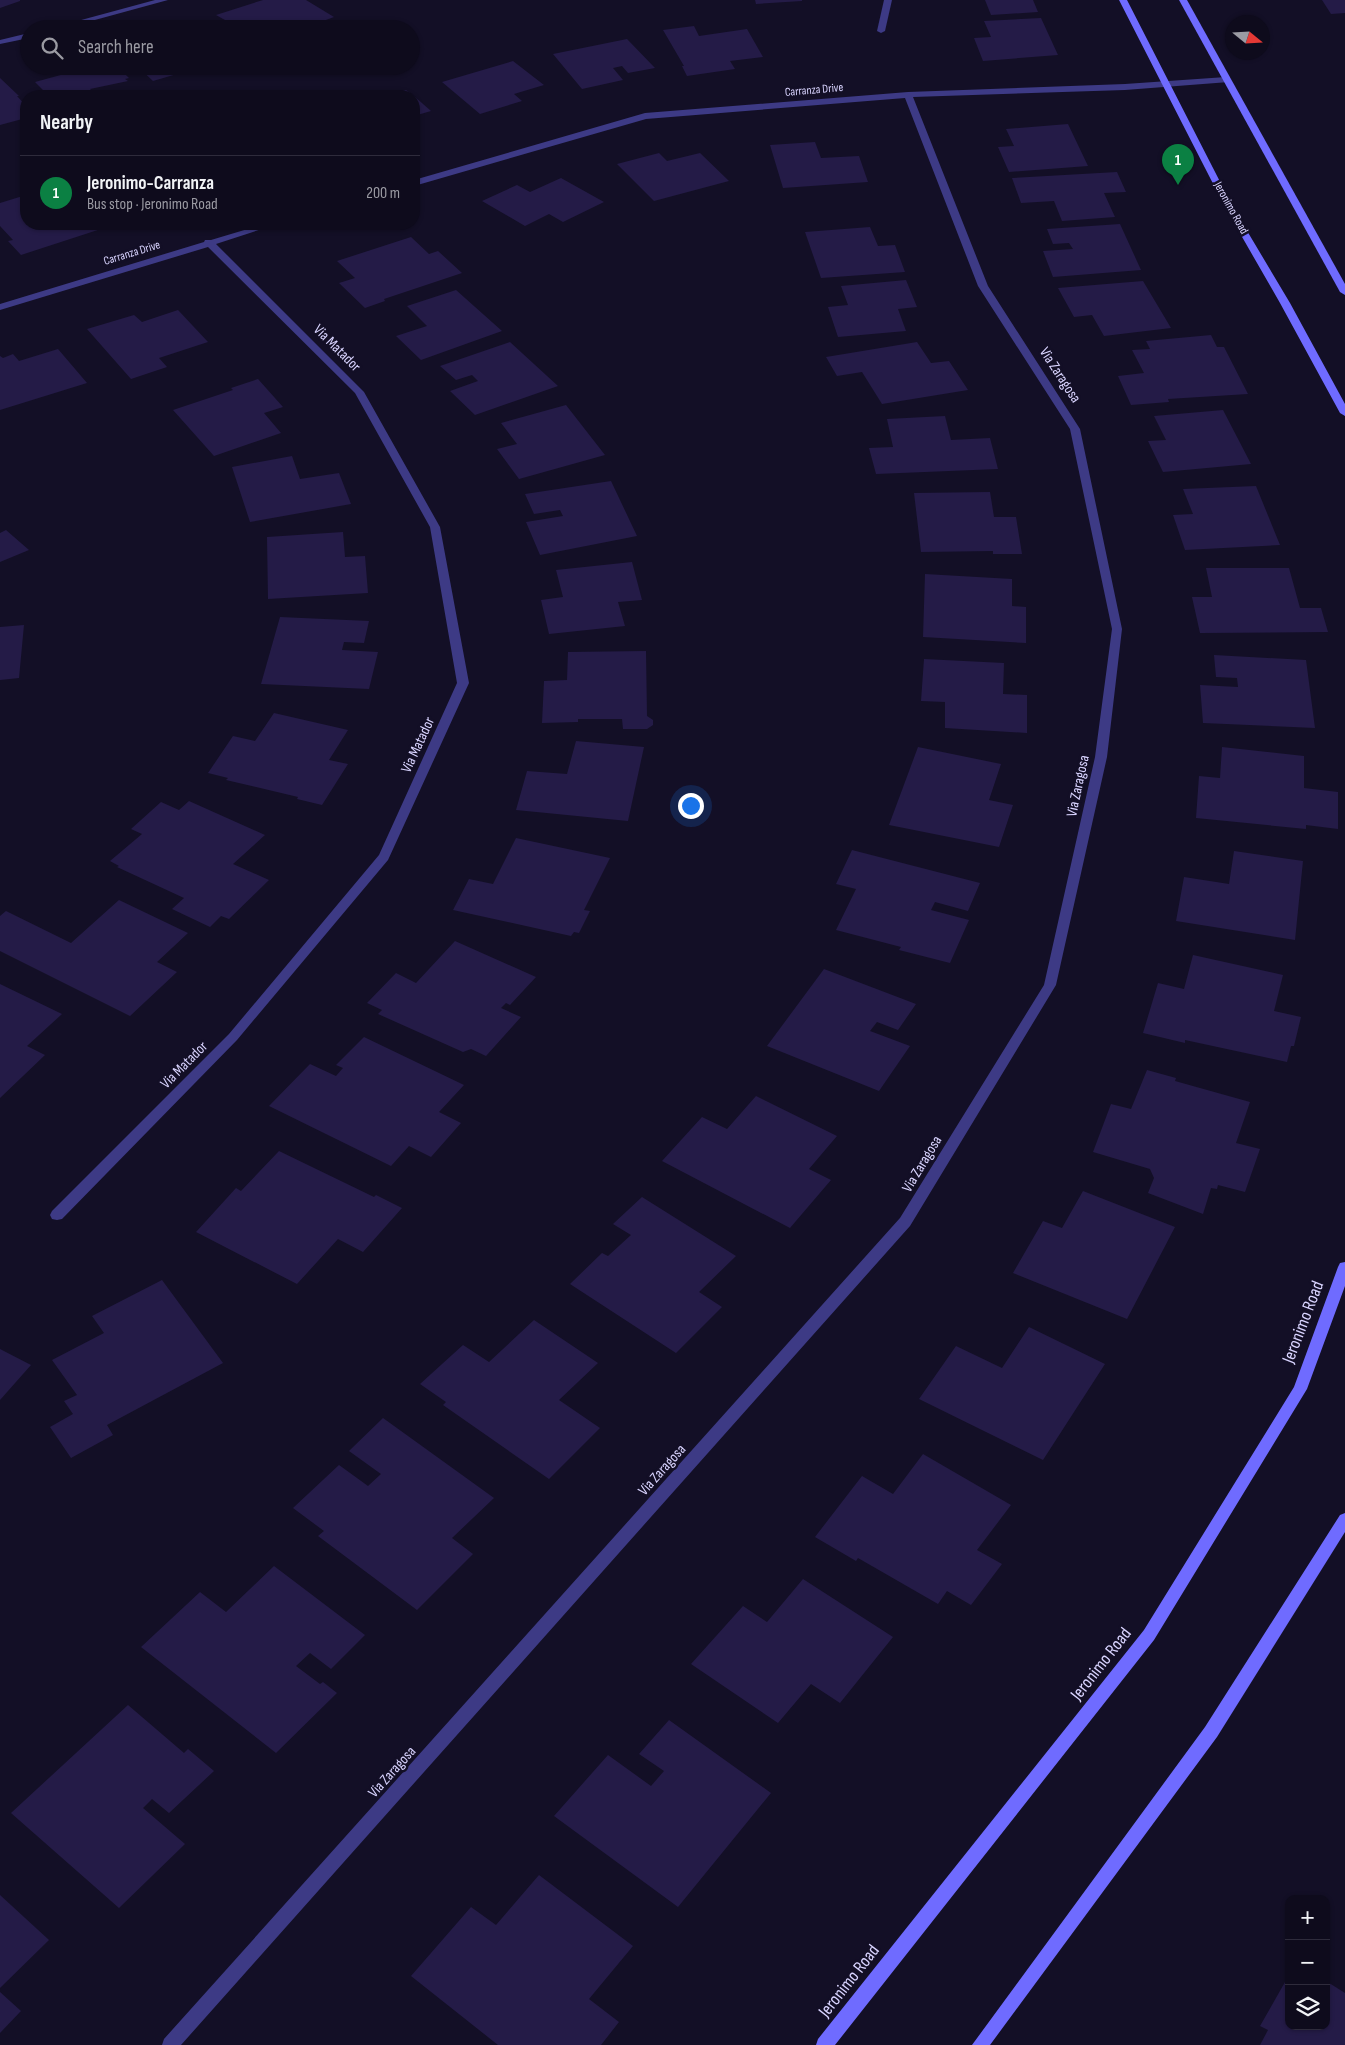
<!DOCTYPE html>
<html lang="en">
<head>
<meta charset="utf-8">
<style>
	:root { --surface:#0e0b1c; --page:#1c1929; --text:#f1f3f6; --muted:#9b9ba3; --line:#2e2b3b; --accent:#0b8043 }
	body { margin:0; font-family:"Sofia Sans Condensed",sans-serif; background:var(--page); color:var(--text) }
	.controls { position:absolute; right:15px; bottom:15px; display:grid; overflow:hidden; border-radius:10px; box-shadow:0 1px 4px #0004 }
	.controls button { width:45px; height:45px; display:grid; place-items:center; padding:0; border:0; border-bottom:1px solid var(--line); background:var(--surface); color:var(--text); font:25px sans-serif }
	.compass { position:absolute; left:1225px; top:15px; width:45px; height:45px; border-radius:50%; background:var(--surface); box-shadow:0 1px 4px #0004; rotate:108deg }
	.you { position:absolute; left:690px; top:805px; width:18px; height:18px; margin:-12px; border:4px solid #fff; border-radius:50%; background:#1a73e8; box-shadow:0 0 0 8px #1a73e833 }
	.badge { display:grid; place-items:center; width:32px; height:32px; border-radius:50%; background:var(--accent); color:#fff; font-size:16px; font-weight:700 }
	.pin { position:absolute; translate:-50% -41px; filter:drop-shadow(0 1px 2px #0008) }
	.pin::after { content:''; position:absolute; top:26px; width:18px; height:15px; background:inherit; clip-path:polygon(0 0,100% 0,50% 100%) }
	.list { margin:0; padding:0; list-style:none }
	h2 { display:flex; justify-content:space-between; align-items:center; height:65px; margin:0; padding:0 20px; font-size:21px }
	h2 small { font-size:16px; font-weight:400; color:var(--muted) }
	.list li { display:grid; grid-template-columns:32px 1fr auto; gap:15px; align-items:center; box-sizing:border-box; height:75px; padding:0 20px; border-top:1px solid var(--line) }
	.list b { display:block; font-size:19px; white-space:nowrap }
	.list p { margin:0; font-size:16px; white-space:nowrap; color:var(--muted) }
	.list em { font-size:16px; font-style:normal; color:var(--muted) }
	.icon { flex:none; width:28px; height:28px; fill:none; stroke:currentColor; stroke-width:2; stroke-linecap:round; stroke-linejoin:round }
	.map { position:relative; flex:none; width:1345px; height:2045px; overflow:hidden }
	.search { position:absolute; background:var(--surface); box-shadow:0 1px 4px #0004; left:20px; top:20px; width:400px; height:55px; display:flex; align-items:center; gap:12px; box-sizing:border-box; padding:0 18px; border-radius:28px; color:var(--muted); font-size:19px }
	.panel { position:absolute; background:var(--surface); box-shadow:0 1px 4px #0004; left:20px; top:90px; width:400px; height:140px; border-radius:20px }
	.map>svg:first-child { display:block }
	.building { fill:#241b47 }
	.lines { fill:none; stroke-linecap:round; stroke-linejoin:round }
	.street { fill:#3d3a85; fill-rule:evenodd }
	.secondary { fill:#6f6bff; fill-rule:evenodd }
	.labels { text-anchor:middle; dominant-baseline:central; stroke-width:5; stroke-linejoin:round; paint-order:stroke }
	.far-street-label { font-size:12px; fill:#d9d4ff; stroke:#130f26 }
	.street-label { font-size:15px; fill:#d9d4ff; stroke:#130f26 }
	.near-street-label { font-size:18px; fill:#d9d4ff; stroke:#130f26 }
</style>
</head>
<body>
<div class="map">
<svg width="1345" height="2045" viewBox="0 0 1345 2045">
	<rect width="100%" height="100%" fill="#130f26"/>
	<g class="building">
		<polygon points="0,0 20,0 20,1 0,8"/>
		<polygon points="263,0 306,0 334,17 302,29 241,29 216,15"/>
		<polygon points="755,0 802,0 802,1 756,4"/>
		<polygon points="985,0 1033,0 1038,12 991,15"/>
		<polygon points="1322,0 1345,0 1345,13 1331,14"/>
		<polygon points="1041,18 1058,55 983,61 974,38 991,37 984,21"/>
		<polygon points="694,26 699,36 747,29 763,57 730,61 735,69 687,76 682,66 684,66 663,30"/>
		<polygon points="627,39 655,68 628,73 622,66 613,68 623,80 582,89 553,54"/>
		<polygon points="513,61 544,85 514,94 522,101 480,114 442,82"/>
		<polygon points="61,66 117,66 129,78 125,79 128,81 90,89 94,93 83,96 46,96 45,95 47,94 35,82 68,73"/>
		<polygon points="137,66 201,66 201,67 153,81"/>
		<polygon points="0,78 19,96 17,96 26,106 26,118 0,125"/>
		<polygon points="406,90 414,96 387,96"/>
		<polygon points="414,96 431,111 414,116"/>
		<polygon points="1068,124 1088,166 1009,172 998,147 1014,146 1006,129"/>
		<polygon points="815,142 821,158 859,156 868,182 783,188 770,145"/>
		<polygon points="659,153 667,161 700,153 729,181 654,201 617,164"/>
		<polygon points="1117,172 1126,192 1104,193 1115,217 1062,221 1054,201 1021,203 1012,178"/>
		<polygon points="561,178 604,202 563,222 549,214 525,226 482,201 517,185 530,192"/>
		<polygon points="26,195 26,224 103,224 107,227 21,255 8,241 13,240 0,226 0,203"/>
		<polygon points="1120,224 1141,270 1053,277 1043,251 1073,249 1069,243 1053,244 1047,229"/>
		<polygon points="870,227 878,246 895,245 905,272 821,278 805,232"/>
		<polygon points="411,237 429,254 438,251 462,273 384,299 385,301 365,308 339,283 355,278 337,261"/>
		<polygon points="906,280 917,307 898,309 906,331 838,337 828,307 848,305 841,286"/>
		<polygon points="1143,281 1171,328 1104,336 1092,315 1074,317 1058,288"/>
		<polygon points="456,290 502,331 421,360 396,336 427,326 407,306"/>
		<polygon points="178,310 208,342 159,358 167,367 131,379 87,329 134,315 142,322"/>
		<polygon points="1211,335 1217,347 1224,347 1248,394 1168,399 1169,402 1131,405 1118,376 1144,373 1132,350 1150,349 1146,341"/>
		<polygon points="510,342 558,386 475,415 450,391 478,381 472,375 456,380 440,366"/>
		<polygon points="917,342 931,363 949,361 968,390 882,404 862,372 837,376 826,357"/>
		<polygon points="58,349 87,383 0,410 0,356 3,358 13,354 19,361"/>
		<polygon points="258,379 283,407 264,413 281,433 214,456 173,410 233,390 231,388"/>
		<polygon points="566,405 605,455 519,479 497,449 517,444 501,423"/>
		<polygon points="1223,410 1251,464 1163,472 1148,441 1166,440 1154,416"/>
		<polygon points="945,416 951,440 990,438 998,469 876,474 869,448 893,447 887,419"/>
		<polygon points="292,456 300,479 339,473 351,504 250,522 232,467"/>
		<polygon points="611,481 637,536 540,555 526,522 563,516 560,510 534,514 525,494"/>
		<polygon points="1256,486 1280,545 1185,550 1173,515 1193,514 1183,489"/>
		<polygon points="990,492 994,517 1016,517 1022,554 993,554 993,551 921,552 914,493"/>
		<polygon points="6,530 29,550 0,562 0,533"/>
		<polygon points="343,532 345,557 365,556 368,593 268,599 267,537"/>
		<polygon points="632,562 642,600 618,602 625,626 549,634 541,600 563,597 556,570"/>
		<polygon points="1206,568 1289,568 1300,608 1321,608 1328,632 1200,633 1192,597 1212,597"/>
		<polygon points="925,574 1012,579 1012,606 1026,607 1026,643 923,637"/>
		<polygon points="280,617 369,621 364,643 344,642 342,650 378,652 369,689 261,684"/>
		<polygon points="24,625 19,678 0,680 0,627"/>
		<polygon points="646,651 647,716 653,720 653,725 647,729 623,729 622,719 578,719 578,722 542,723 544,681 567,680 568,652"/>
		<polygon points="1214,655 1306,660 1315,728 1203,723 1200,685 1238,687 1237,678 1216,677"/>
		<polygon points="924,659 1004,663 1003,694 1027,695 1027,733 945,728 945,702 921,701"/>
		<polygon points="274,713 348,730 329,760 348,764 322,805 297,799 298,797 226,780 228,778 208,773 233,736 255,741"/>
		<polygon points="576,741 644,747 628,821 516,810 527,771 567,774"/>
		<polygon points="918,747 1001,764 989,800 1013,805 999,847 889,825"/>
		<polygon points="1222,747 1304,756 1304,788 1338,792 1338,829 1306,825 1306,829 1196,818 1199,776 1220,778"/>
		<polygon points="189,801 265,835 233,864 269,880 229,919 221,916 210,927 172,909 184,898 117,867 119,866 110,861 142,834 131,829 161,802 179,810"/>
		<polygon points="516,838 610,858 584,910 590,911 579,933 574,932 571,936 453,910 469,879 493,884"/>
		<polygon points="852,850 980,883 968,911 935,902 931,910 969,920 950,963 899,950 901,947 836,930 856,889 836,884"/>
		<polygon points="1234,851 1303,861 1295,940 1176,921 1184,877 1229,884"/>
		<polygon points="119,900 188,933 157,962 177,972 130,1016 0,951 0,916 6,911 71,943"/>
		<polygon points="455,941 536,977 510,1005 506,1003 501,1008 521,1017 486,1056 471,1049 463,1052 378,1014 382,1010 367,1003 396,973 416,983"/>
		<polygon points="1193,955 1283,975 1274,1011 1301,1017 1294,1046 1291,1046 1287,1062 1185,1040 1185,1043 1143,1033 1158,983 1184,989"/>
		<polygon points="824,969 916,1004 898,1030 877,1022 870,1031 910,1046 879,1091 767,1046"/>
		<polygon points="0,984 62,1014 27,1046 45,1055 0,1098"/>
		<polygon points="364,1037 464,1085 439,1112 461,1123 431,1157 409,1146 391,1166 269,1106 310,1064 336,1076 343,1068 336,1065"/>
		<polygon points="1147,1070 1176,1078 1175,1081 1250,1102 1236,1143 1260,1149 1245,1192 1218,1185 1217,1189 1211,1188 1203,1214 1148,1193 1154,1178 1150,1169 1093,1152 1111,1104 1131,1109"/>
		<polygon points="756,1096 837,1136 809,1169 831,1180 790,1228 662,1161 702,1117 727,1129"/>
		<polygon points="279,1151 374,1197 376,1195 402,1208 363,1252 338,1239 297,1284 196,1232 236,1188 241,1191"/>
		<polygon points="1083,1191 1175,1227 1127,1319 1013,1273 1043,1221 1062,1228"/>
		<polygon points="642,1197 736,1256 699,1292 722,1307 676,1353 570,1284 602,1253 608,1256 631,1235 613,1224"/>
		<polygon points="162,1280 223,1363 107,1425 113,1435 71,1458 50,1427 73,1414 64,1401 77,1395 52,1360 104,1333 92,1316"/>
		<polygon points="534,1320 598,1363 559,1400 600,1428 549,1479 443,1405 446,1402 420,1384 463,1345 489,1362"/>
		<polygon points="1029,1327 1105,1364 1043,1460 919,1399 956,1346 1002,1368"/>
		<polygon points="0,1349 31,1365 0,1400"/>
		<polygon points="383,1418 494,1498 452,1538 473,1554 417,1610 318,1536 324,1531 293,1508 339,1465 368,1486 381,1474 349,1451"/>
		<polygon points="923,1454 1011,1505 977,1550 1002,1564 971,1605 947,1591 938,1604 858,1558 856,1561 815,1537 862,1476 893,1494"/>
		<polygon points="274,1566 365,1635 331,1669 310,1653 296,1666 320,1684 323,1682 337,1693 276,1753 141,1647 200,1592 226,1612"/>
		<polygon points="803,1579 893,1637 840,1703 811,1684 778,1723 691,1664 743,1606 767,1622"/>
		<polygon points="128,1705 184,1753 188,1749 214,1771 169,1813 152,1799 143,1808 185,1844 119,1908 11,1813"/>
		<polygon points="669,1720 771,1793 678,1907 554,1816 608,1755 651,1786 664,1771 639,1754"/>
		<polygon points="539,1875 633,1946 589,1999 619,2022 601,2045 498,2045 411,1976 471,1907 496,1925"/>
		<polygon points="0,1895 49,1940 0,1988"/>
		<polygon points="1289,1975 1289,2026 1326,2026 1326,1981 1345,1993 1345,2045 1260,2045 1268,2030 1260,2026"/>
		<polygon points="0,1992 21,2011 0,2033"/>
	</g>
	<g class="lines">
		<g class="street">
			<polygon points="155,0 168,0 62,29 48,29"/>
			<polygon points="884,0 892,0 885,31 881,33 877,31"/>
			<polygon points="29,33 29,38 0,44 0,40"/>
			<polygon points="1226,77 1229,78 1229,82 1125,90 913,97 988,286 1080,429 1122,629 1107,757 1056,985 910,1226 181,2045 162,2045 164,2039 900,1218 1044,985 1095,757 1112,629 1070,429 978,286 905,98 646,119 414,186 414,180 645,113 908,92 1125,84"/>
			<polygon points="264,224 277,224 216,244 364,392 440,527 469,683 388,860 237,1040 62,1219 57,1220 52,1219 50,1215 52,1211 229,1034 379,855 457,683 430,527 355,393 208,247 0,310 0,304 204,242 205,240 211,240"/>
		</g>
		<g class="secondary">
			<polygon points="1119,0 1127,0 1234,209 1290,303 1345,404 1345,416 1340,413 1280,303 1226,209"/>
			<polygon points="1179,0 1187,0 1345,284 1345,295 1340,292"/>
			<polygon points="1345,1262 1345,1286 1307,1389 1154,1640 835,2045 816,2045 818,2039 1144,1630 1294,1387 1338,1267 1340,1263"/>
			<polygon points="1345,1513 1345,1532 1217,1737 990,2045 972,2045 1205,1727 1340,1515"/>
		</g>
	</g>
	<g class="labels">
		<g class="far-street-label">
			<text transform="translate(814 90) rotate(-5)">Carranza Drive</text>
			<text transform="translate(1231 208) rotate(61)">Jeronimo Road</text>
			<text transform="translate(132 253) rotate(-17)">Carranza Drive</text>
		</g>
		<g class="street-label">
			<text transform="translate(337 348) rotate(45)">Via Matador</text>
			<text transform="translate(1060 375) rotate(57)">Via Zaragosa</text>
			<text transform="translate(418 745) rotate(-65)">Via Matador</text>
			<text transform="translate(1078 786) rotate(-78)">Via Zaragosa</text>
			<text transform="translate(184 1065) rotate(-45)">Via Matador</text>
			<text transform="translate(922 1164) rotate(-59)">Via Zaragosa</text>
			<text transform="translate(662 1470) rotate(-48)">Via Zaragosa</text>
			<text transform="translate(392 1772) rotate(-48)">Via Zaragosa</text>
		</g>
		<g class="near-street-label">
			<text transform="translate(1303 1322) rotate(-69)">Jeronimo Road</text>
			<text transform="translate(1101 1664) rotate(-52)">Jeronimo Road</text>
			<text transform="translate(849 1981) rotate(-52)">Jeronimo Road</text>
		</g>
	</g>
</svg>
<div class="controls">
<button>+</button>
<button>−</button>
<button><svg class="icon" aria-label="layers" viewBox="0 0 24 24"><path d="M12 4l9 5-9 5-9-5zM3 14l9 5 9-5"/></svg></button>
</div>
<svg class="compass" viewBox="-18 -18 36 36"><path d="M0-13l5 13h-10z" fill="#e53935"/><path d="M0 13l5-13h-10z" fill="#9b9ba3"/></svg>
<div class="you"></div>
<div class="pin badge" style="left:1178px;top:185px">1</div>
<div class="search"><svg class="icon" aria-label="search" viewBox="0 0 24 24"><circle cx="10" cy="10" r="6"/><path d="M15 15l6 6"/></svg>Search here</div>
<section class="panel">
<h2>Nearby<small></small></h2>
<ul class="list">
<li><span class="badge">1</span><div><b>Jeronimo-Carranza</b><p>Bus stop · Jeronimo Road</p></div><em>200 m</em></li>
</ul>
</section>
</div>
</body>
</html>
